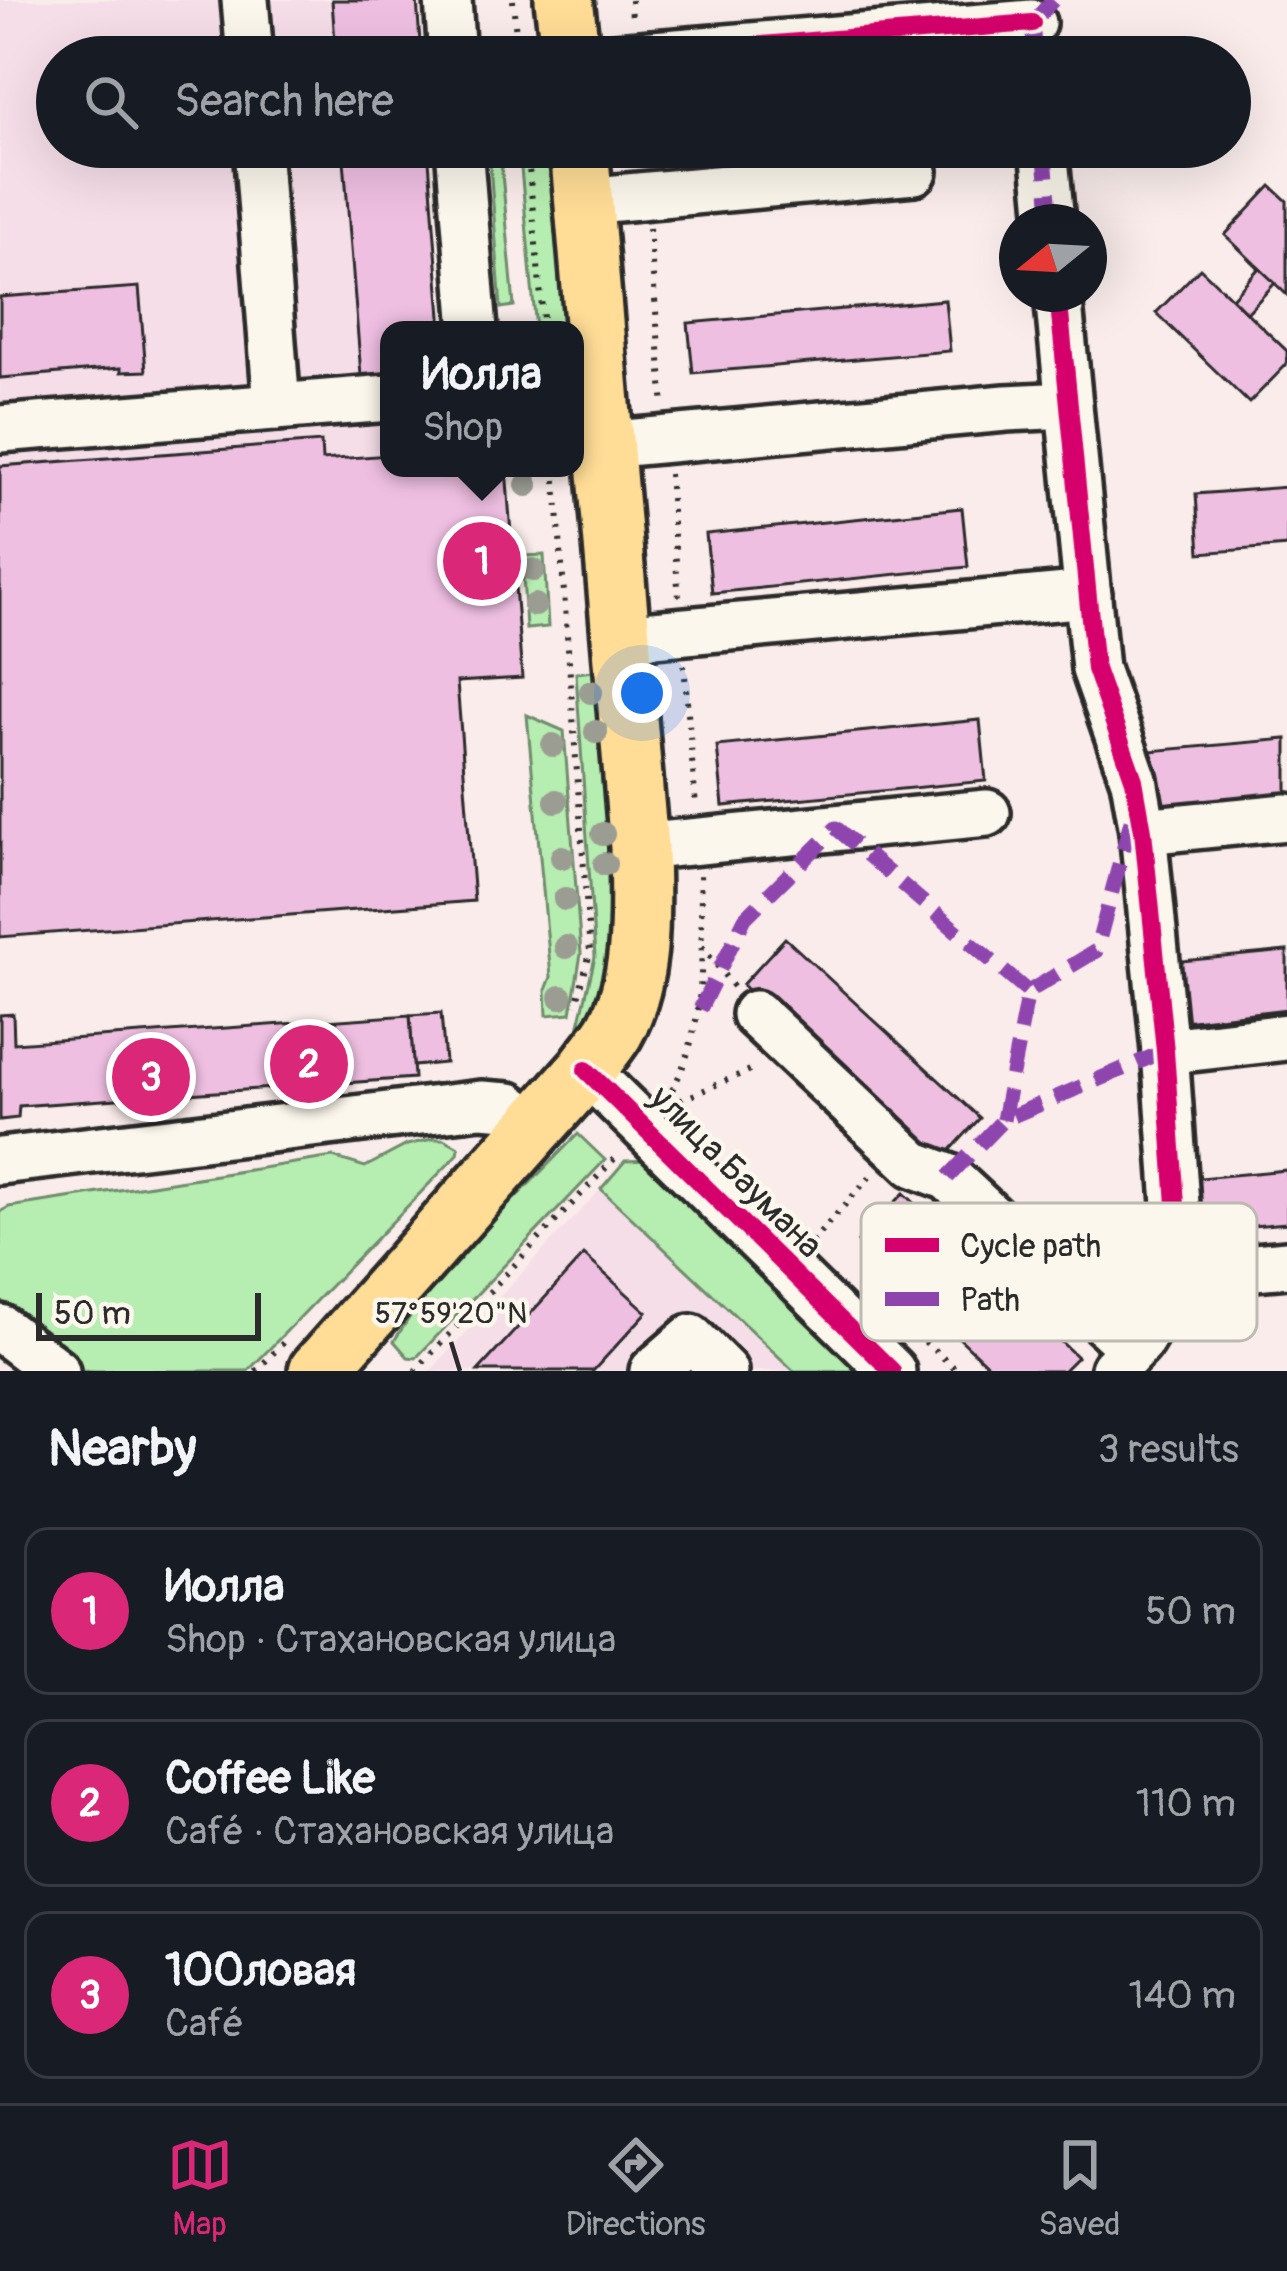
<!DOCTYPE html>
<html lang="en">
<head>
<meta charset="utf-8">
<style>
	:root { --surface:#171b24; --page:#20242c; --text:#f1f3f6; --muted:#9ea1a6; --line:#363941; --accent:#db2777 }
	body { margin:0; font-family:Pangolin,sans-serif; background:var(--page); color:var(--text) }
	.compass { position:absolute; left:999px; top:204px; width:108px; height:108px; border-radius:50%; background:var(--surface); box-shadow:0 12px 48px #0002; rotate:252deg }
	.scale { position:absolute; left:36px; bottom:30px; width:225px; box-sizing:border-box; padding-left:12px; border:6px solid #2b2b2b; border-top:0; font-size:33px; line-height:42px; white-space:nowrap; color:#2b2b2b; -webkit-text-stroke:9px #fbf7ec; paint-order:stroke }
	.you { position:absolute; left:642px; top:693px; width:42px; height:42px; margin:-30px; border:9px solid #fff; border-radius:50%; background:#1a73e8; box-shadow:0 0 0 18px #1a73e833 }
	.badge { display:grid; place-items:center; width:78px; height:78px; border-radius:50%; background:var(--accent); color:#fff; font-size:39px; font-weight:700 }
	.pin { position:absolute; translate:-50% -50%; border:6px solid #fff; box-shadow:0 3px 12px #0006 }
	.popup { position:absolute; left:380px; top:321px; width:204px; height:156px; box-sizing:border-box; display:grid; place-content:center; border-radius:24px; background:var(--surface); filter:drop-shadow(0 3px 9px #0005); font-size:39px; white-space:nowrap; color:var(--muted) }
	.popup b { font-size:45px; color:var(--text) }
	.popup::after { content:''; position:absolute; left:50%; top:100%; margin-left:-24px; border:24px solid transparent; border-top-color:var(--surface) }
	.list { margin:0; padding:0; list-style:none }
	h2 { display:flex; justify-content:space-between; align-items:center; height:156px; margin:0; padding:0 48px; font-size:51px }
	h2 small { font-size:39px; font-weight:400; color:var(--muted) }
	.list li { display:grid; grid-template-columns:78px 1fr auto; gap:36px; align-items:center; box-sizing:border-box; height:168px; margin:0 24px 24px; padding:0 24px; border:3px solid var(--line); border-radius:24px }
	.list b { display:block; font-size:45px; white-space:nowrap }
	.list p { margin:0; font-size:39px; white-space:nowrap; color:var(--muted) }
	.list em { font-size:39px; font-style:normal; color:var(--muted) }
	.icon { flex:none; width:66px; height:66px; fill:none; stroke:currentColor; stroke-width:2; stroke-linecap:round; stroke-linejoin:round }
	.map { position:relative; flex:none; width:1287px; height:1371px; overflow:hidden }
	.search { position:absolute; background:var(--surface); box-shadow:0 12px 48px #0002; left:36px; right:36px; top:36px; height:132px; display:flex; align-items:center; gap:30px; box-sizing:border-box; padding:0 42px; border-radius:66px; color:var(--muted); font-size:45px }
	.sheet { height:732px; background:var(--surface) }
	nav { display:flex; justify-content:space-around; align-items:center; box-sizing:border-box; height:168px; border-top:3px solid var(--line); background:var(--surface); font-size:33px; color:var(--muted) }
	nav a { display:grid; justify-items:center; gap:6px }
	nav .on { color:var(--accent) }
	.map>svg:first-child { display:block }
	.built { fill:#f6dee8 }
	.green { fill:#b6edb0; stroke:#708c6e; stroke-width:3 }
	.building { fill:#efbfe2; stroke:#2b2b2b; stroke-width:3 }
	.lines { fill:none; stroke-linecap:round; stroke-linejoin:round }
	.minor-casing { stroke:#2b2b2b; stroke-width:54 }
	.major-casing { stroke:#2b2b2b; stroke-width:66 }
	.path { stroke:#2b2b2b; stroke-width:6; stroke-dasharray:3 9; stroke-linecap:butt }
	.minor { stroke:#fbf7ec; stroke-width:45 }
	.major { stroke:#ffdd96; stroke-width:57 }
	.quiet { stroke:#8e44ad; stroke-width:15; stroke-dasharray:30 15; stroke-linecap:butt }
	.cycleway-casing { stroke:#fbf7ec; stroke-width:26 }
	.cycleway { stroke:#d6006c; stroke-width:18 }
	.tree { fill:#9b9d93 }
	.ticks { fill:none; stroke:#2b2b2b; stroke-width:4.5 }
	.labels { text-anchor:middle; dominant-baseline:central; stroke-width:9; stroke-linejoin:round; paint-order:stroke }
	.street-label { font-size:36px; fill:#2b2b2b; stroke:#fbf7ec }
	.key { fill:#fbf7ec; stroke:#bdbab2; stroke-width:3 }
	.key-label { font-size:33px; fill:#2b2b2b }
	.ticks-label { font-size:30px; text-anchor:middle; fill:#2b2b2b; stroke:#fbf7ec; stroke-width:9; stroke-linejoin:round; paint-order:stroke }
</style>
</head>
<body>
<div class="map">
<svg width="1287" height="1371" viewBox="0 0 1287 1371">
	<rect width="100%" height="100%" fill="#f9ecea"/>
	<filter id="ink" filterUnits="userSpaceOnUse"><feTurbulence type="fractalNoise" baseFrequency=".00833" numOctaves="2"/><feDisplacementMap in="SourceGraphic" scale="24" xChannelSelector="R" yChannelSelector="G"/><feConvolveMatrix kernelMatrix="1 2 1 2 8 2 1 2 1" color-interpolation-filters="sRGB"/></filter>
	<g filter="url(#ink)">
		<g class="built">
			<polygon points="0,0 417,0 421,57 57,57 57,147 428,147 442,330 389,330 389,455 322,460 320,442 0,466"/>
			<polygon points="601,1189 794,1371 430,1371"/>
		</g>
		<g class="green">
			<polygon points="519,147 541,147 551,175 564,330 536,330"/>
			<polygon points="500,151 514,306 501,308 489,152"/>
			<polygon points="544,555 548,627 526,629 522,556"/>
			<polygon points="611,669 627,905 597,1018 577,1033 595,957 576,673"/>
			<polygon points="527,715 564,731 581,954 571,1013 547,1015 546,990 551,977"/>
			<polygon points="578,1134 605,1160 416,1358 408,1357 394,1341 431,1284"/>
			<polygon points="432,1139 444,1139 459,1147 458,1154 248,1371 70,1371 0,1309 0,1212 9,1207 333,1157 365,1167 407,1145"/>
			<polygon points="648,1160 871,1371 794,1371 601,1189 625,1161"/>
		</g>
		<g class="building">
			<polygon points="332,0 417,0 421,57 336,57"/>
			<polygon points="343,147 428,147 442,330 389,330 389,373 361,375"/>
			<polygon points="672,147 898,147 674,170"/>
			<polygon points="1271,186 1287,201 1287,295 1225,235"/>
			<polygon points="1200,268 1287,351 1287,364 1249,403 1156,313"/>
			<polygon points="1259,268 1275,283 1247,313 1232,298"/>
			<polygon points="139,287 146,371 121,372 121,368 0,378 0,297"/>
			<polygon points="945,300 950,351 693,373 688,323"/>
			<polygon points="321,442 322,460 389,455 389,468 506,468 522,678 457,682 474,901 0,937 0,466"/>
			<polygon points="1287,487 1287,546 1200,553 1196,494"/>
			<polygon points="962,508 968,567 712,593 706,534"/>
			<polygon points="980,720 986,781 723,806 717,746"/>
			<polygon points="1287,739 1287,797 1154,808 1149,751"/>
			<polygon points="785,938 980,1118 937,1165 742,985"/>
			<polygon points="1287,951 1287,1009 1175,1022 1170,962"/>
			<polygon points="441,1013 445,1063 413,1066 410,1015"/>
			<polygon points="13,1014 14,1043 410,1015 414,1078 19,1106 18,1118 0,1120 0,1015"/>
			<polygon points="1287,1170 1287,1223 1193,1231 1188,1179"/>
			<polygon points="904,1193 1077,1357 1063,1371 994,1371 858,1242"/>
			<polygon points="584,1255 647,1312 593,1371 478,1371"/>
		</g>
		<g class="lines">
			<defs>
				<g id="minor">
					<polyline points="245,0 250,57"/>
					<polyline points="448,0 452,57"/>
					<polyline points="616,57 1032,23"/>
					<polyline points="257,147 277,407"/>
					<polyline points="459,147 474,330"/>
					<polyline points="1044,147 1051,222"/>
					<polyline points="584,201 914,171"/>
					<polyline points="1058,294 1095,669 1134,780 1143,831 1165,1051 1181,1274"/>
					<polyline points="0,429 389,398"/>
					<polyline points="604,445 1006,408 1069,405"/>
					<polyline points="621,637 1088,594"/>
					<polyline points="1143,831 1287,817"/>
					<polyline points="639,847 987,813"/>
					<polyline points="755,1014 914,1164 948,1177 1133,1349"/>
					<polyline points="1165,1051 1287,1037"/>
					<polyline points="586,1070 892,1371"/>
					<polyline points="0,1161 481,1104 509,1106 536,1126"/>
					<polyline points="0,1328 56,1371"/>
					<polyline points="1114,1369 1139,1343 1181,1274 1287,1264"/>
					<polyline points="653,1371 691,1338 724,1371"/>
				</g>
				<g id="major">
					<polyline points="564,0 571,57"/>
					<path d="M318 1371 586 1070C595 1057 606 1045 614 1032 645 978 640 907 639 847L579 147"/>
				</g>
			</defs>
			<use href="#minor" class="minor-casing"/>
			<use href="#major" class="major-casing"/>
			<g class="path">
				<polyline points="513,0 518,57"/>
				<polyline points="631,0 632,20"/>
				<polyline points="527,147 544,330"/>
				<polyline points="649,228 664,407"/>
				<polyline points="555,468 590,953 576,1005"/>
				<polyline points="669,474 679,598"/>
				<polyline points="684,665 696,807"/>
				<polyline points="702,946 734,988"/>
				<path d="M666 1100C709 1032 702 951 700 874"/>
				<polyline points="670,1105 757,1067"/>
				<polyline points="812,1242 874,1172"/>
				<polyline points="871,1294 958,1371"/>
				<polyline points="256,1371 283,1343"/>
				<polyline points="415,1371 617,1156 621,1159"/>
			</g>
			<use href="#minor" class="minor"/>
			<use href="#major" class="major"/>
			<g class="quiet">
				<polyline points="1035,57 1032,23 1053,0"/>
				<polyline points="1044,147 1051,222"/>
				<polyline points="700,1009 745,918 836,828 1028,992"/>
				<polyline points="1003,1120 1028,992 1096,951 1132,817"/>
				<polyline points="948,1177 1003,1120 1165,1051"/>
			</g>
			<defs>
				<g id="cycleway">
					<polyline points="616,57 1032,23"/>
					<polyline points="1058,294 1095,669 1134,780 1143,831 1165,1051 1181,1274"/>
					<polyline points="586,1070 892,1371"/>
				</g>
			</defs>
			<use href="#cycleway" class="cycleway-casing"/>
			<use href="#cycleway" class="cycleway"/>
		</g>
		<g class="tree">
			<circle cx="527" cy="485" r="12"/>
			<circle cx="533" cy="570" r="12"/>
			<circle cx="535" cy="605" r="12"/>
			<circle cx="591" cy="692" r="12"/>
			<circle cx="596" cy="732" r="12"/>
			<circle cx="553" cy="745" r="12"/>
			<circle cx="556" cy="801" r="12"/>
			<circle cx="603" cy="834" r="12"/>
			<circle cx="562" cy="857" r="12"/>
			<circle cx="605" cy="864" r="12"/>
			<circle cx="565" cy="899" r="12"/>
			<circle cx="566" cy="947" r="12"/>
			<circle cx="561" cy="997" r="12"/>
		</g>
	</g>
	<path class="ticks" d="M451 1342 460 1371"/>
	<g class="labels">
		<g class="street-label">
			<text transform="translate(736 1172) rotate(45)">улица Баумана</text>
		</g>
	</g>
	<rect x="861" y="1203" width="396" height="138" rx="18" class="key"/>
	<rect x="885" y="1238" width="54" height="14" fill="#d6006c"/>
	<rect x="885" y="1292" width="54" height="14" fill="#8e44ad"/>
	<g class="key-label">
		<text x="960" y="1257">Cycle path</text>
		<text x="960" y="1311">Path</text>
	</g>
	<g class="ticks-label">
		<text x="451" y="1323">57°59'20"N</text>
	</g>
</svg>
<svg class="compass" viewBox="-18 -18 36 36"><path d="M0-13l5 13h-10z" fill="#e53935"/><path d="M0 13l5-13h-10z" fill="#9ea1a6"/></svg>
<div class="scale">50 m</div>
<div class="you"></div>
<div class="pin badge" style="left:482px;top:561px">1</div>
<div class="popup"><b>Иолла</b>Shop</div>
<div class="pin badge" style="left:309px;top:1064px">2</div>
<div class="pin badge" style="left:151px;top:1077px">3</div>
<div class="search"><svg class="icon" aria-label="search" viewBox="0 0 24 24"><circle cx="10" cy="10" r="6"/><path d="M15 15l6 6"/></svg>Search here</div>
</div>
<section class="sheet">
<h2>Nearby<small>3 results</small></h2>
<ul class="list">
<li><span class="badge">1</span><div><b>Иолла</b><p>Shop · Стахановская улица</p></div><em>50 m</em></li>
<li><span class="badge">2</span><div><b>Coffee Like</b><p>Café · Стахановская улица</p></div><em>110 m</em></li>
<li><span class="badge">3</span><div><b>100ловая</b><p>Café</p></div><em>140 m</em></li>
</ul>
</section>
<nav>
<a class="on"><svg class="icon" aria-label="map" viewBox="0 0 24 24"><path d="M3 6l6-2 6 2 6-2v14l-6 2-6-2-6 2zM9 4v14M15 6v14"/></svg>Map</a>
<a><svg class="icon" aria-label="directions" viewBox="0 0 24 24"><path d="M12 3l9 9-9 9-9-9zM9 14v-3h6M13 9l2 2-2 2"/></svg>Directions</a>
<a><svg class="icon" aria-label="saved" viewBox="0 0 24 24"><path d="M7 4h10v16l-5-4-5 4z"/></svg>Saved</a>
</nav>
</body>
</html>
